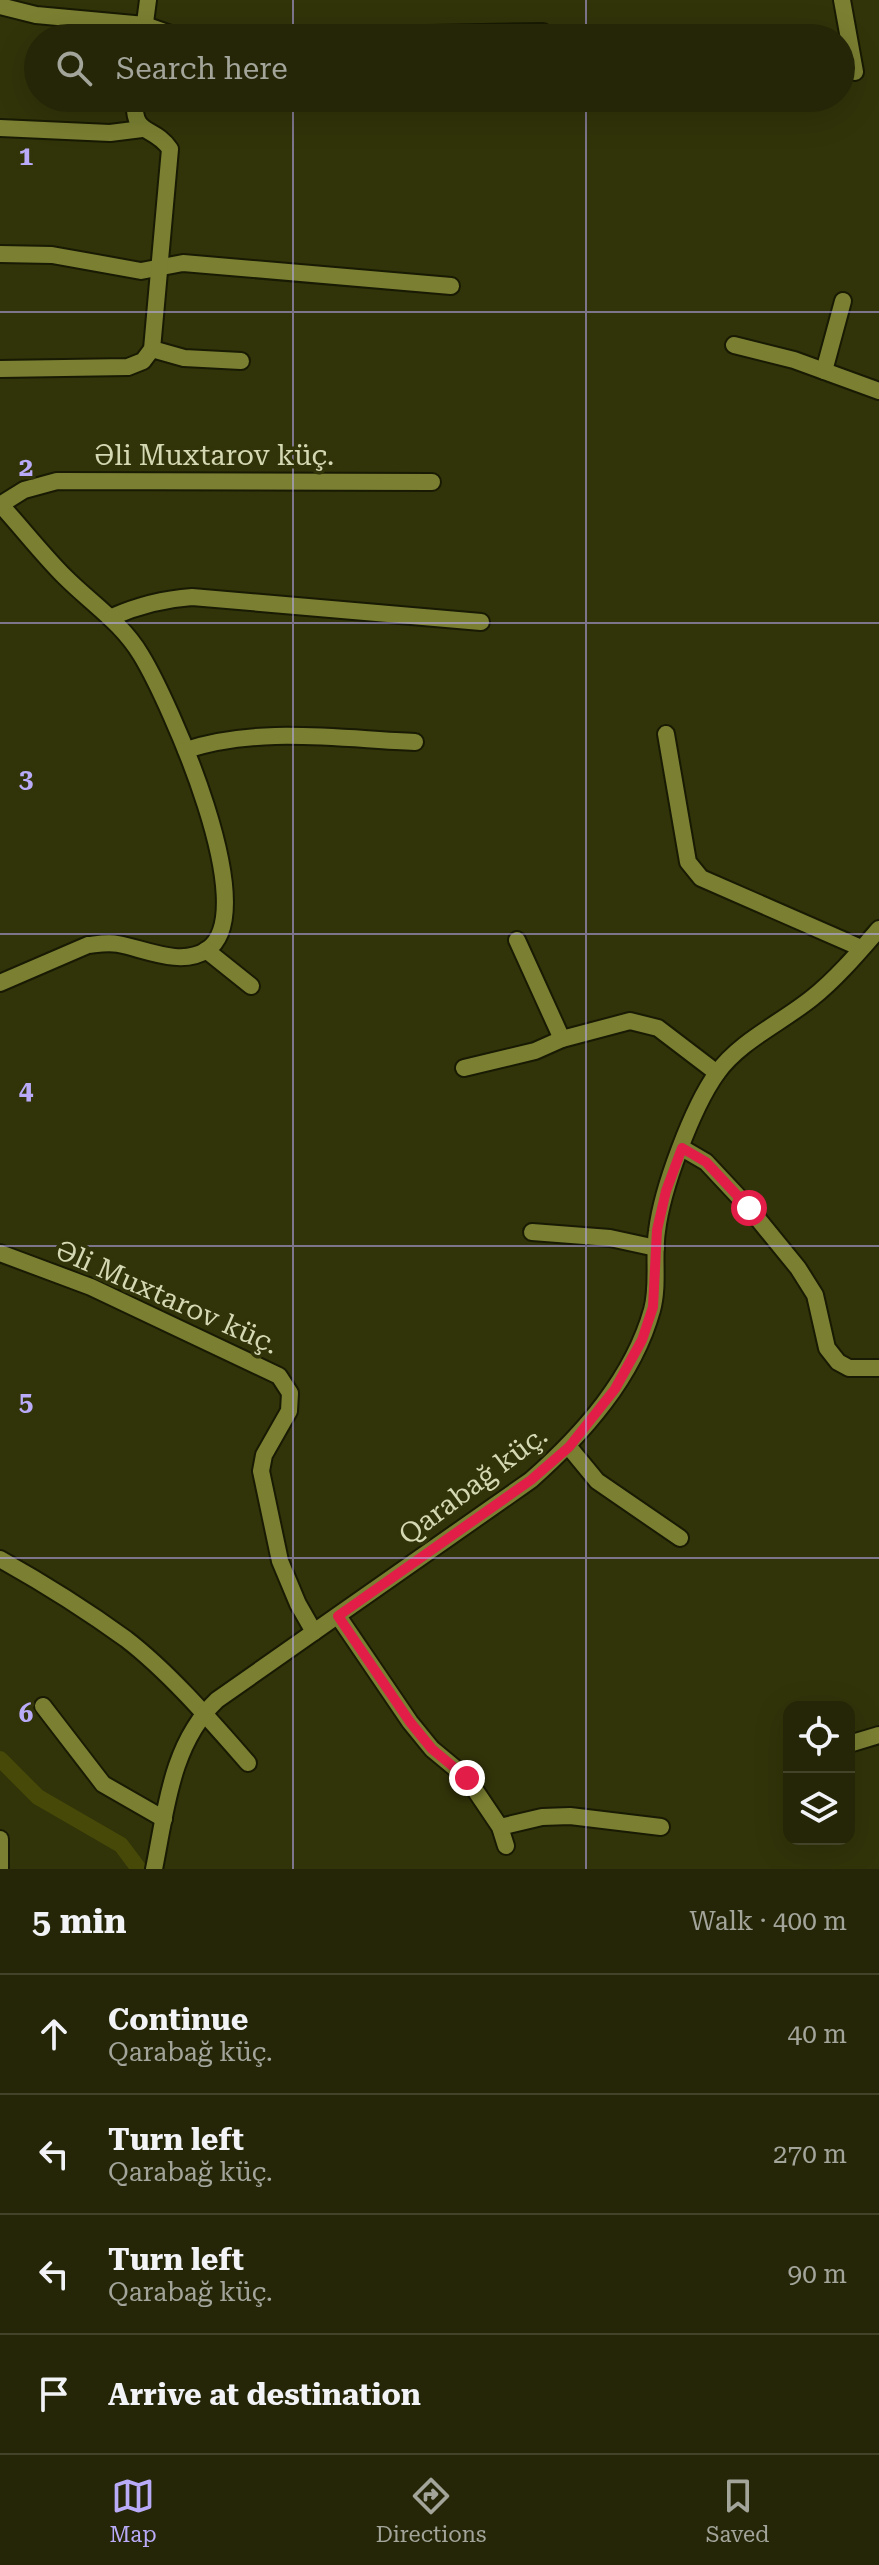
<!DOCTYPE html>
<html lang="en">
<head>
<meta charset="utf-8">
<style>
	:root { --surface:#252607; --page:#2d2e11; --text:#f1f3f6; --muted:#a3a59b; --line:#424328; --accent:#b9abf7 }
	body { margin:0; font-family:"Roboto Serif",serif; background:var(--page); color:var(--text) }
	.controls { position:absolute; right:24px; bottom:24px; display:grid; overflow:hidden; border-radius:16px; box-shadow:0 8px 32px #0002 }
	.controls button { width:72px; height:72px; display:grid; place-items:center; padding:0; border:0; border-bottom:2px solid var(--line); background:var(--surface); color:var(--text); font:40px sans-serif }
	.stop { position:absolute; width:24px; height:24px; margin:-18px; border:6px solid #e11d48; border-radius:50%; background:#fff }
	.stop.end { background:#e11d48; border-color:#fff; box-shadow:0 2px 8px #0008 }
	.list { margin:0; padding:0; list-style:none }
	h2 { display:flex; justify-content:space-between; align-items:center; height:104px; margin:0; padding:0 32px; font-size:34px }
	h2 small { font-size:26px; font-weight:400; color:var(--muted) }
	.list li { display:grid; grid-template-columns:52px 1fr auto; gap:24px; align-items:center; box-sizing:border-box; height:120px; padding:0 32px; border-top:2px solid var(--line) }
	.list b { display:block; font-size:30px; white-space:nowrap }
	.list p { margin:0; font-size:26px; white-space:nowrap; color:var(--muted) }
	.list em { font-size:26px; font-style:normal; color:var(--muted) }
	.icon { flex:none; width:44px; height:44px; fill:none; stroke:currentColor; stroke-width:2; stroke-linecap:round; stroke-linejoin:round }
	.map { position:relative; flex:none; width:879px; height:1869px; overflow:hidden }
	.search { position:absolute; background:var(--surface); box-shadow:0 8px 32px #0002; left:24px; right:24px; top:24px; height:88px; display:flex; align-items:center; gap:20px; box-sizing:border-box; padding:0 28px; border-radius:44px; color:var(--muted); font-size:30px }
	.sheet { height:584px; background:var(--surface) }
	nav { display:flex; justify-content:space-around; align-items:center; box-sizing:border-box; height:112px; border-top:2px solid var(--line); background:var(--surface); font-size:22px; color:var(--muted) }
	nav a { display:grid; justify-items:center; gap:4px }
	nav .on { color:var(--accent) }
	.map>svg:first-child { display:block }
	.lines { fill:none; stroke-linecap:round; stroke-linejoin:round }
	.canal { stroke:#464907; stroke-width:16 }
	.minor-casing { stroke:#181a03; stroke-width:20 }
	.minor { stroke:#7a7f32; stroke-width:16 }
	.route { stroke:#e11d48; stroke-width:10 }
	.grid { fill:none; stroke:#b9abf7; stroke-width:2; stroke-opacity:0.55 }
	.labels { text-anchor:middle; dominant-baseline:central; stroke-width:7; stroke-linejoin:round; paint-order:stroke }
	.street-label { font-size:28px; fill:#d4d8b3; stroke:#313309 }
	.grid-label { font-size:26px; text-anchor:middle; font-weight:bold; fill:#b9abf7; stroke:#313309; stroke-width:7; stroke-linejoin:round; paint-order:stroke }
</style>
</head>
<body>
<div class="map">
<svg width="879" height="1869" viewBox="0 0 879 1869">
	<rect width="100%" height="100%" fill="#313309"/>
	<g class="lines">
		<polyline class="canal" points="0,1759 38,1797 121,1845 139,1869"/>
		<defs>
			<g id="minor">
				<polyline points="842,0 855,72"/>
				<polyline points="0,6 36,15 145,25 176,36 319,36 543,32"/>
				<polyline points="143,38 148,0"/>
				<polyline points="0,128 110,133 142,129"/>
				<polyline points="0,254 52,255 141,271 183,263 451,286"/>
				<polyline points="734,345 794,360 879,391"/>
				<polyline points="152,349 184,358 241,361"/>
				<path d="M0 369 128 367 143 361 152 349 170 149C153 124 132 138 135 98"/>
				<polyline points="824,371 843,301"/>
				<path d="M0 504C22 528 42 554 65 577 91 603 122 623 141 655 169 701 264 912 207 950 181 967 145 949 118 944 108 942 98 944 88 945L0 983"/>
				<polyline points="0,505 24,490 57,481 432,482"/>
				<path d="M112 617C139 605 163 599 192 597L481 622"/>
				<polyline points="666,734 688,862 701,878 861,948"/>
				<path d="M186 750C259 726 340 739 415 742"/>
				<polyline points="517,940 562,1039"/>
				<polyline points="206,950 251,986"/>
				<polyline points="464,1068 535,1051 562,1039 630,1021 658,1028 717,1073"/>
				<polyline points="682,1148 706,1162 749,1208 798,1268 815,1295 827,1348 838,1362 849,1368 879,1368"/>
				<polyline points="532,1232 610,1238 656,1248"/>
				<polyline points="0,1253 91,1287 279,1376 290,1393 289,1411 264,1455 261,1471 280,1561 298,1604 314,1632"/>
				<polyline points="569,1447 597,1481 680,1538"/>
				<path d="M0 1559C43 1583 86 1610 126 1639 169 1672 212 1722 248 1763"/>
				<polyline points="338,1616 410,1722 432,1749 467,1778 500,1827 506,1846"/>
				<polyline points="43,1706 103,1784 164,1819"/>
				<polyline points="849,1744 879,1735"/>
				<polyline points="500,1827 542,1817 570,1816 661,1827"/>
				<polyline points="0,1839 0,1869"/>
				<path d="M154 1869C166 1810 171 1744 217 1700L531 1480C583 1434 633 1378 652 1310 659 1285 653 1256 657 1231 662 1189 692 1108 717 1073 740 1041 781 1023 812 998 836 979 859 952 879 929"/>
			</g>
		</defs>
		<use href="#minor" class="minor-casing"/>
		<use href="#minor" class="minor"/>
	</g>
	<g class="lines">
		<polyline class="route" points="467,1778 432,1749 410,1722 338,1616 531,1480 569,1447 615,1389 642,1340 653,1307 657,1230 666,1191 682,1148 706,1162 749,1208"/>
	</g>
	<path class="grid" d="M293 0V38M586 0V38M293 98V1869M586 98V1869M0 312H879M0 623H879M0 934H879M0 1246H879M0 1558H879"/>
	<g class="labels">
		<g class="street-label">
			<text x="214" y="455">Əli Muxtarov küç.</text>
			<text transform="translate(167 1297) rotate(24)">Əli Muxtarov küç.</text>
			<text transform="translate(473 1485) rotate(-37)">Qarabağ küç.</text>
		</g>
	</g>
	<g class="grid-label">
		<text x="26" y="165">1</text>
		<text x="26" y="476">2</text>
		<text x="26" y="788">3</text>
		<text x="26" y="1099">4</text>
		<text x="26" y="1411">5</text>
		<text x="26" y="1722">6</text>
	</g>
</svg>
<div class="controls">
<button><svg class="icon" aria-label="locate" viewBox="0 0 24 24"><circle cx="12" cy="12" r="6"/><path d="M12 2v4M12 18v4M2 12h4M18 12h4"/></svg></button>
<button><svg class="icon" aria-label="layers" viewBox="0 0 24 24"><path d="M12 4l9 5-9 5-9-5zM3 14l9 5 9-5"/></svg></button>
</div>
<div class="stop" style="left:749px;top:1208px"></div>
<div class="stop end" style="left:467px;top:1778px"></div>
<div class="search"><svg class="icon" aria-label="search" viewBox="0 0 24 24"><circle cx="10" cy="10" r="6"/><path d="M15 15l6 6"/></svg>Search here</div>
</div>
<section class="sheet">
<h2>5 min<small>Walk · 400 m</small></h2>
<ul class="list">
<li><svg class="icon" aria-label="ahead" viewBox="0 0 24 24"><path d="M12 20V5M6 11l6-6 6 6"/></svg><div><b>Continue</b><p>Qarabağ küç.</p></div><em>40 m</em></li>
<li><svg class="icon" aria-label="left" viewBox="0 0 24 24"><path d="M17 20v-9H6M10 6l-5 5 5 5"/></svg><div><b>Turn left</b><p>Qarabağ küç.</p></div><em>270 m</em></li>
<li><svg class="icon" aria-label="left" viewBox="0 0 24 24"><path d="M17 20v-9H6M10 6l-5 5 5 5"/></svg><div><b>Turn left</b><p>Qarabağ küç.</p></div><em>90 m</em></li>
<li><svg class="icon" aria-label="arrive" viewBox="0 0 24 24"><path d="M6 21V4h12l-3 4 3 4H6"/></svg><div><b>Arrive at destination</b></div></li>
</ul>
</section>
<nav>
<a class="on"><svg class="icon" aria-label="map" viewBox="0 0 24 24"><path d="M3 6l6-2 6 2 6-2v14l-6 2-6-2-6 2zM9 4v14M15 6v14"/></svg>Map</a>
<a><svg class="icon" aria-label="directions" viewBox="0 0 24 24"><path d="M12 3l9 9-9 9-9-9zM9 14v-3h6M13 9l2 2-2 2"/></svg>Directions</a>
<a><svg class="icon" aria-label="saved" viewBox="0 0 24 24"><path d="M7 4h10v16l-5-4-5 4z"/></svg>Saved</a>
</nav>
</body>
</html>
